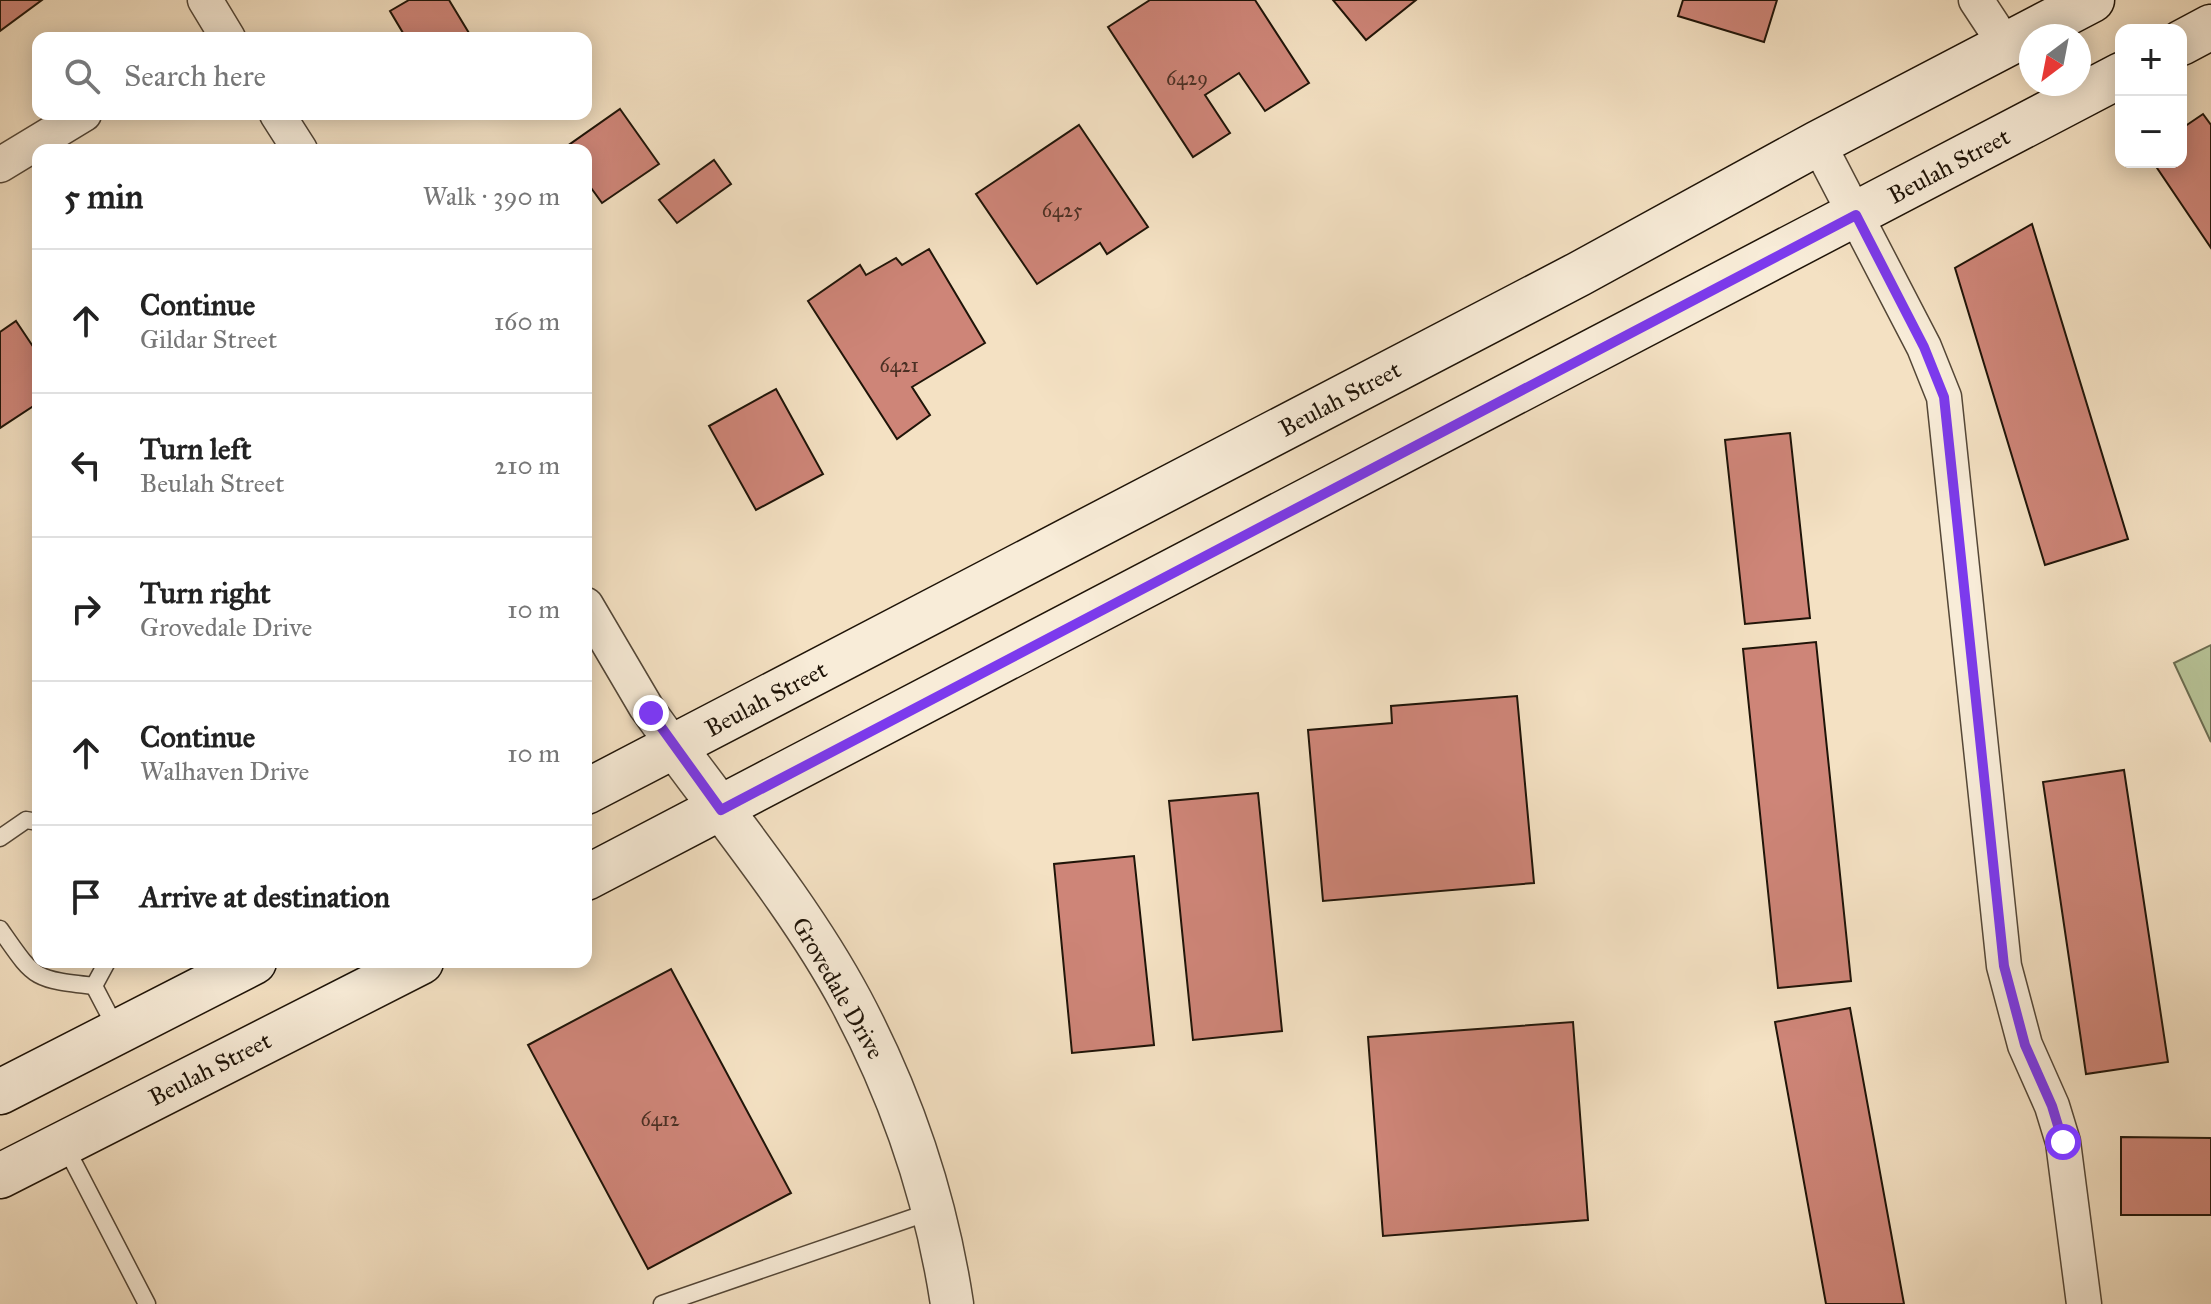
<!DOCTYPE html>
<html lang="en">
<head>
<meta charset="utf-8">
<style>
	:root { --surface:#fff; --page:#f6f6f6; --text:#222; --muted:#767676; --line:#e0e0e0 }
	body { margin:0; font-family:"IM FELL Great Primer",serif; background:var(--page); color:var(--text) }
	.controls { position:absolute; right:24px; top:24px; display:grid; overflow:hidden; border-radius:16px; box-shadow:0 4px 20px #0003 }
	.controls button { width:72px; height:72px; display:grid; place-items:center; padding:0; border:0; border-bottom:2px solid var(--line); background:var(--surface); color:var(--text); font:40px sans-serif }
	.compass { position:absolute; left:2019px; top:24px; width:72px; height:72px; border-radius:50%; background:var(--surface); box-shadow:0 4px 20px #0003; rotate:212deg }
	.stop { position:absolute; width:24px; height:24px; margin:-18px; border:6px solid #7c3aed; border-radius:50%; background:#fff }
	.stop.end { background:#7c3aed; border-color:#fff; box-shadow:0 2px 8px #0008 }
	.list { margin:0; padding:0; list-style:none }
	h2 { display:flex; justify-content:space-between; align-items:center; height:104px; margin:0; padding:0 32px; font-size:34px }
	h2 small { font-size:26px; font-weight:400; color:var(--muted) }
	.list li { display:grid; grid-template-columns:52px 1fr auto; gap:24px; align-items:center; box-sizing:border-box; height:144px; padding:0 32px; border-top:2px solid var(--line) }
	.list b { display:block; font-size:30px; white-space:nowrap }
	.list p { margin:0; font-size:26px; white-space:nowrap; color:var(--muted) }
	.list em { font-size:26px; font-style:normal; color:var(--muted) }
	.icon { flex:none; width:44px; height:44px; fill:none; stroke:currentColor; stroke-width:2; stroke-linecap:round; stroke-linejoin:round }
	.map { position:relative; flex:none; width:2211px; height:1304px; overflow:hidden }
	.search { position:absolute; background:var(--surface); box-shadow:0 4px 20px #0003; left:32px; top:32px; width:560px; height:88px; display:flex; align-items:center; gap:20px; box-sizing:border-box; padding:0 28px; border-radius:16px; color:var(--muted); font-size:30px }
	.panel { position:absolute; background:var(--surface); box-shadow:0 4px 20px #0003; left:32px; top:144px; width:560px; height:824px; border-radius:16px }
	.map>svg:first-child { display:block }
	.green { fill:#b7c397; stroke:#6b6c50; stroke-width:2 }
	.building { fill:#ce8578; stroke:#1f1408; stroke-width:2 }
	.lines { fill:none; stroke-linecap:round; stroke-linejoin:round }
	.service-casing { stroke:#544737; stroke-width:19 }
	.minor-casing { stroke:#544737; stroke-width:37 }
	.tertiary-casing { stroke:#544737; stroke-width:45 }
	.secondary-casing { stroke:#1f1408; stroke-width:47 }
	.service { stroke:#f8ecd8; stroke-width:16 }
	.minor { stroke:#f8ecd8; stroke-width:34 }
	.tertiary { stroke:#f8ecd8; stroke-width:42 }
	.secondary { stroke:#f8ecd8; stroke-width:44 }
	.route { stroke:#7c3aed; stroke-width:10 }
	.labels { text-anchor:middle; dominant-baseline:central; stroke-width:7; stroke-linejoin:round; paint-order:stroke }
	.number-label { font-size:20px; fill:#4b3024 }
	.street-label { font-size:24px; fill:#1f1408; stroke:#f8ecd8 }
</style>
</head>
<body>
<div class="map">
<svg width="2211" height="1304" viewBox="0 0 2211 1304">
	<rect width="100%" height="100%" fill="#f4e1c3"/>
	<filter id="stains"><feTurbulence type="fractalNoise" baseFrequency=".0025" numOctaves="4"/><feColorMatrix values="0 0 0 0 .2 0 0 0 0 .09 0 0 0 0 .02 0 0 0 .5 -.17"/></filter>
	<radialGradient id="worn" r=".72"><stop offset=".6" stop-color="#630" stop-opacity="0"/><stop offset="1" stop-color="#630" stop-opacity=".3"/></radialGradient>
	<polygon class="green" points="2211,645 2211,742 2174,663"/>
	<g class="building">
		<polygon points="0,0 42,0 0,31"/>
		<polygon points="409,0 449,0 472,38 406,38 390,11"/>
		<polygon points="1150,0 1255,0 1309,83 1265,111 1239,73 1205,95 1230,133 1193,157 1108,27"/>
		<polygon points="1333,0 1416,0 1366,40"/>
		<polygon points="1683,0 1777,0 1764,42 1678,16"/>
		<polygon points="620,109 659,164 602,203 586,181 586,150 563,149"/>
		<polygon points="2203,114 2211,125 2211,248 2153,162 2181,162 2181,129"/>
		<polygon points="1079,125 1148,227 1107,254 1100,243 1037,284 976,194"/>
		<polygon points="714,160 731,184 677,223 659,200"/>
		<polygon points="2032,224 2128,539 2045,565 1955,268"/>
		<polygon points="929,249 985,343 912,387 930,415 897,439 808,301 860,265 866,275 896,258 902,265"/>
		<polygon points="16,321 38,354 38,403 0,428 0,332"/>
		<polygon points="776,389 823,474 756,510 709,426"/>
		<polygon points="1790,433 1810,618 1745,624 1725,440"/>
		<polygon points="1816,642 1851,981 1778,988 1743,649"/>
		<polygon points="1517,696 1534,883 1323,901 1308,730 1392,723 1391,706"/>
		<polygon points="2124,770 2168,1062 2086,1074 2043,782"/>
		<polygon points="1258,793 1282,1031 1193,1040 1169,801"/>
		<polygon points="1134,856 1154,1045 1072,1053 1054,864"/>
		<polygon points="671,969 791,1193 648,1269 528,1045"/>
		<polygon points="1850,1008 1904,1304 1826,1304 1775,1022"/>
		<polygon points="1573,1022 1588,1220 1383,1236 1368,1037"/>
		<polygon points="2121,1137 2211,1138 2211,1215 2121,1215"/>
	</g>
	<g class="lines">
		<defs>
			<g id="service">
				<polyline points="0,838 26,820 38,822"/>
				<path d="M0 929C35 979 32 979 94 986"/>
				<polyline points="94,986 117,1030"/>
				<polyline points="94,986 107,962"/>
				<polyline points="65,1146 147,1304"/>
				<polyline points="662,1304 932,1211"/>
			</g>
			<g id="minor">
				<polyline points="205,0 228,38"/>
				<polyline points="1976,0 2005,44"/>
				<polyline points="277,114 300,150"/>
				<polyline points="1818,143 1924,347 1944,397 2004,966 2025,1045 2052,1106 2063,1142 2084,1304"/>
				<polyline points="0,165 84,114"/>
				<polyline points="586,605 646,707 675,747"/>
			</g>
			<path id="tertiary" d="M675 747C734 827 804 913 851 1001 901 1095 936 1198 952 1304"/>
			<g id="secondary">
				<polyline points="2181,43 2211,27"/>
				<polyline points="586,792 1579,274 1818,143 2092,0"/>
				<polyline points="586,878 2121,75"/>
				<polyline points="0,1092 254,962"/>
				<polyline points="0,1176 421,962"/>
			</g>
		</defs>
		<use href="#service" class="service-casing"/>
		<use href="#minor" class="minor-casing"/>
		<use href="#tertiary" class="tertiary-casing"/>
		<use href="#secondary" class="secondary-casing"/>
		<use href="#service" class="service"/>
		<use href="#minor" class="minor"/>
		<use href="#tertiary" class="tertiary"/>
		<use href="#secondary" class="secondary"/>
	</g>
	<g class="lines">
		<polyline class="route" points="651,713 721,810 1856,215 1924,347 1944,397 2004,966 2025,1045 2052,1106 2063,1142"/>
	</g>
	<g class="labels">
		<g class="number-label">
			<text x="1187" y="78">6429</text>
			<text x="1062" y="210">6425</text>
			<text x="899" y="365">6421</text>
			<text x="660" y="1119">6412</text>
		</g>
		<g class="street-label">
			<text transform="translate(1949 166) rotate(-28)">Beulah Street</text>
			<text transform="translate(1340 399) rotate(-28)">Beulah Street</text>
			<text transform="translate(766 699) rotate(-28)">Beulah Street</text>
			<text transform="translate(838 988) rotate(60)">Grovedale Drive</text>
			<text transform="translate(210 1069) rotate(-27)">Beulah Street</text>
		</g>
	</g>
	<rect width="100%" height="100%" filter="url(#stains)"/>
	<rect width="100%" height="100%" fill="url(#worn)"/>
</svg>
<div class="controls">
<button>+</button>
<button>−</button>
</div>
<svg class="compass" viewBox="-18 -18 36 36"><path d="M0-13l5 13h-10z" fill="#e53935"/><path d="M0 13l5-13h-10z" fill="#767676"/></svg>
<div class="stop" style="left:2063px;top:1142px"></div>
<div class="stop end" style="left:651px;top:713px"></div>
<div class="search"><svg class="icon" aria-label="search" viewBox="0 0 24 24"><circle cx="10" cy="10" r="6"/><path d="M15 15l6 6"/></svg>Search here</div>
<section class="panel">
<h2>5 min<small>Walk · 390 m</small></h2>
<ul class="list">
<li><svg class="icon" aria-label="ahead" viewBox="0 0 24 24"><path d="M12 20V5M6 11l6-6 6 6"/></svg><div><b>Continue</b><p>Gildar Street</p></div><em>160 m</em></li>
<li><svg class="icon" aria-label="left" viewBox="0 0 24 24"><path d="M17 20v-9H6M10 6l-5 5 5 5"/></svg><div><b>Turn left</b><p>Beulah Street</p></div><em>210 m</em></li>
<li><svg class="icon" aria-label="right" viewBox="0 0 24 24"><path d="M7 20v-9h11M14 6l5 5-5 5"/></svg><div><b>Turn right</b><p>Grovedale Drive</p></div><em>10 m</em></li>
<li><svg class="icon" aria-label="ahead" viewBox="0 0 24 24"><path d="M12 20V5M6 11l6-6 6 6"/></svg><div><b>Continue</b><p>Walhaven Drive</p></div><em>10 m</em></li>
<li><svg class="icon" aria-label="arrive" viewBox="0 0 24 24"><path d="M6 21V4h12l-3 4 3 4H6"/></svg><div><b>Arrive at destination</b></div></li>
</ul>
</section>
</div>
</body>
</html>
